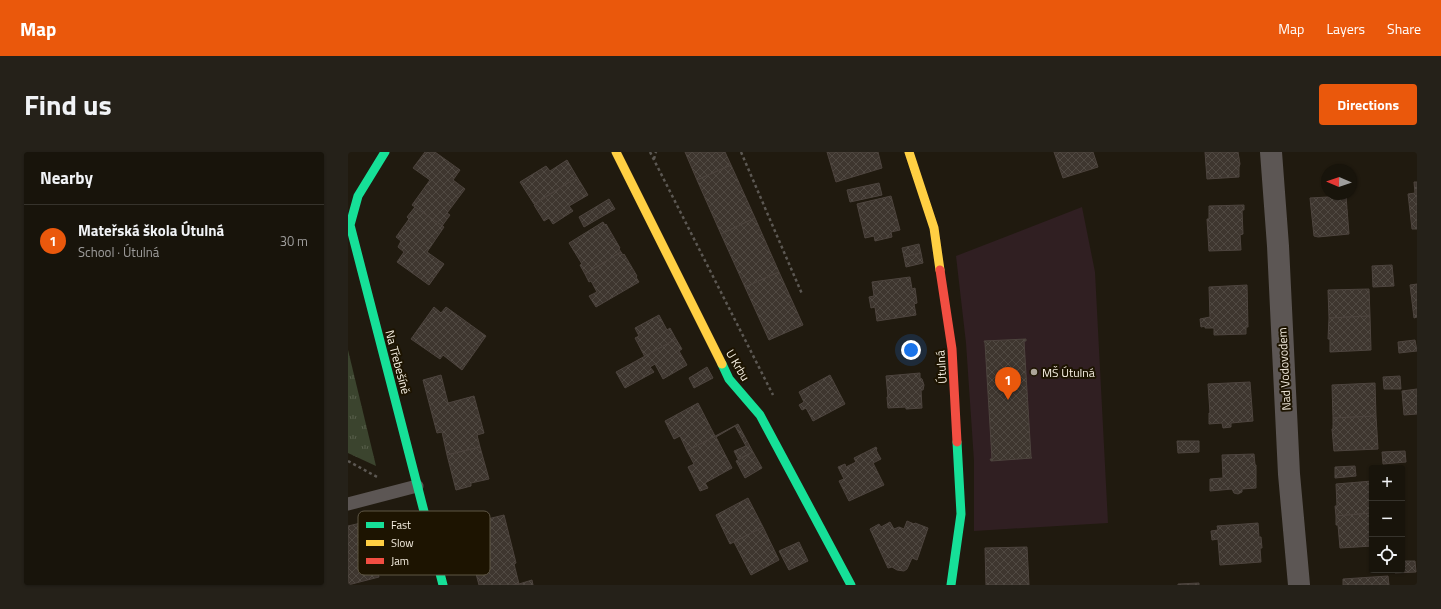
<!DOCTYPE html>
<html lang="en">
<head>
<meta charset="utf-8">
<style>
	:root { --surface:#18140b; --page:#252119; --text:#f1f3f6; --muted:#9f9e9d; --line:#36332c; --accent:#ea580c }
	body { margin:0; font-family:"Titillium Web",sans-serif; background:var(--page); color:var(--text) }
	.controls { position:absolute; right:12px; bottom:12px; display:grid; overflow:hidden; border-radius:4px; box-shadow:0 1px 3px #0004 }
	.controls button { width:36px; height:36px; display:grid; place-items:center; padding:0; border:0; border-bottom:1px solid var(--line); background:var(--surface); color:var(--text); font:20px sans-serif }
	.compass { position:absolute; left:973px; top:12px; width:36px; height:36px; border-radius:50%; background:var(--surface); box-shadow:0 1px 3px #0004; rotate:272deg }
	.you { position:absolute; left:563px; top:198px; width:14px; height:14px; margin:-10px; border:3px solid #fff; border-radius:50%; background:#1a73e8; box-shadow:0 0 0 6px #1a73e833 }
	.badge { display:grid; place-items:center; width:26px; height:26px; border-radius:50%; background:var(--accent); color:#fff; font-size:13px; font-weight:700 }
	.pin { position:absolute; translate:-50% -33px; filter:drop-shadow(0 1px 2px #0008) }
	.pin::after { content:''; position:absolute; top:21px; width:14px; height:12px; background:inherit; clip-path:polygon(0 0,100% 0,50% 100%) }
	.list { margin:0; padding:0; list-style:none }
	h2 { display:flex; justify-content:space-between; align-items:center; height:52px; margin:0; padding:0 16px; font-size:17px }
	h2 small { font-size:13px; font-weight:400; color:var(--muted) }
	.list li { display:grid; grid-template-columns:26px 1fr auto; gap:12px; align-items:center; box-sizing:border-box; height:72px; padding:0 16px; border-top:1px solid var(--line) }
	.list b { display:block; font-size:15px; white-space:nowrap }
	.list p { margin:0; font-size:13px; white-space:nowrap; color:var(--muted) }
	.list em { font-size:13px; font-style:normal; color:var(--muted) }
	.icon { flex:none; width:22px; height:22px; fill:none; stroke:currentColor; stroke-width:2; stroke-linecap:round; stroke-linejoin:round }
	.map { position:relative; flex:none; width:1069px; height:433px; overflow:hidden; border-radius:4px }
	header { display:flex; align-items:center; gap:24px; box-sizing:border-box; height:56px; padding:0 20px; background:var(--accent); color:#fff }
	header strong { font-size:19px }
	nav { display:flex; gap:22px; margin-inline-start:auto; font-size:14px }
	.intro { display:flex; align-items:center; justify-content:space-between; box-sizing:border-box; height:96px; padding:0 24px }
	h1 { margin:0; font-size:28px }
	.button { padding:10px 18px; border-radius:4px; background:var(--accent); color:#fff; font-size:14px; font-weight:700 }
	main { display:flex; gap:24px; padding:0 24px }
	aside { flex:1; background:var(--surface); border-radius:4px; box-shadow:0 1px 3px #0004 }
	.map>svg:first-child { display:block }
	.education { fill:#301f22 }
	.grass { fill:url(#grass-tufts) }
	.building { fill:url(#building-cross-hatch); stroke:#4d443e }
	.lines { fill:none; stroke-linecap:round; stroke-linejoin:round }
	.path { stroke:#5c5853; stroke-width:2.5; stroke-dasharray:3 3; stroke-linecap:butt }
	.lane { stroke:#5c5654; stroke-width:13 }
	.street { stroke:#5c5654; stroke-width:22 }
	.fast { stroke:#16e098; stroke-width:9 }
	.slow { stroke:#ffcf43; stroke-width:9 }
	.jam { stroke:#f24e42; stroke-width:9 }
	.poi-dot { fill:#aca599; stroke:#1d1401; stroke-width:1.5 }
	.labels { text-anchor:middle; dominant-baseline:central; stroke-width:4; stroke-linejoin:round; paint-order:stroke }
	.street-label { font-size:12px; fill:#f7f0e3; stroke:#1d1401 }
	.poi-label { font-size:12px; fill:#f7f0e3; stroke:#1d1401; text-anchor:start }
	.key { fill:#1d1401; stroke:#5e5645; stroke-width:1 }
	.key-label { font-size:11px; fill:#f7f0e3 }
</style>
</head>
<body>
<header>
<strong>Map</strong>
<nav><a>Map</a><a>Layers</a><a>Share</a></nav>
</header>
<div class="intro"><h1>Find us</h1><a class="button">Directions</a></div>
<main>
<aside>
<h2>Nearby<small></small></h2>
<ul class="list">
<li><span class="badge">1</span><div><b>Mateřská škola Útulná</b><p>School · Útulná</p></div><em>30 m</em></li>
</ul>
</aside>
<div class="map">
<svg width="1069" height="433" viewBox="0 0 1069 433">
	<defs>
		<pattern id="grass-tufts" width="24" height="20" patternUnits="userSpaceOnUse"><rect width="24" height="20" fill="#3b442e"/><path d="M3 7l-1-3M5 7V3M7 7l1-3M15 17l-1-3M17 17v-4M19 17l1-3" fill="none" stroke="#585f4c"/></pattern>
		<pattern id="building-cross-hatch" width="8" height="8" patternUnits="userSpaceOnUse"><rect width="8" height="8" fill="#3e362f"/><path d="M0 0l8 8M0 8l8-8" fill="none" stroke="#514a43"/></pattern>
	</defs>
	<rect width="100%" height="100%" fill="#201a0f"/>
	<polygon class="education" points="734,55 747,120 760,371 626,379 626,309 618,191 608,104"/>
	<polygon class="grass" points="0,198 28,314 0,301"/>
	<g class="building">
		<polygon points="77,0 87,0 112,18 105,28 117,37 99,61 102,63 94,74 64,53 82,28 65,16"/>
		<polygon points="337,0 377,0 383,13 349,28"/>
		<polygon points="479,0 530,0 534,16 488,30"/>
		<polygon points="706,0 745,0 750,15 715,26"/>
		<polygon points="857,0 890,0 892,12 891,15 891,25 859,27"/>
		<polygon points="219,8 229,25 186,52 172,30 198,14 202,19"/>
		<polygon points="383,13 407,66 373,82 349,28"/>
		<polygon points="229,25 240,43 221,54 225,59 205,72 201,66 196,69 186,53"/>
		<polygon points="1066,30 1069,30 1069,77 1064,77 1060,42 1067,41"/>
		<polygon points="531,31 534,43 502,50 499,38"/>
		<polygon points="543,44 552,78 543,80 544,85 527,89 526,84 517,86 509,52"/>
		<polygon points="998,44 1001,82 970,85 966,84 962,46"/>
		<polygon points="261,47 267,57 236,75 231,65"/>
		<polygon points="896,53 896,58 894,58 895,82 892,83 893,98 861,99 859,67 861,67 861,54"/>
		<polygon points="67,55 96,75 79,100 96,112 81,133 49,110 56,100 50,95 53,89 48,85 61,67 59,65"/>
		<polygon points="407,66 431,120 397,135 373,82"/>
		<polygon points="255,70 257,73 258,72 272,96 271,97 273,100 237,122 232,113 234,112 221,91"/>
		<polygon points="571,92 573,101 556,105 554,96"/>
		<polygon points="273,100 275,103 276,102 289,124 288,125 291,130 248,155 241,144 249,140 243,129 241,130 237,122"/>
		<polygon points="573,101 575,111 558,115 556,105"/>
		<polygon points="1044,113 1046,134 1025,135 1024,114"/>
		<polygon points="431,120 455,173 421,188 397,135"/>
		<polygon points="562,125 564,137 567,136 569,151 566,152 568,163 529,169 527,155 523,156 521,145 526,144 524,130"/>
		<polygon points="1069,132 1069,165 1066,166 1062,133"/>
		<polygon points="899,133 900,175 898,175 898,182 866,183 866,176 857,176 857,174 853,175 852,167 862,165 861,135"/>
		<polygon points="1021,137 1022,164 981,166 980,138"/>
		<polygon points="86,155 93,161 98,155 138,184 114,218 95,203 92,207 63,187"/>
		<polygon points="311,163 319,178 322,176 328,187 297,205 287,186 291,184 287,176"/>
		<polygon points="1022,164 1023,198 982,200 982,187 980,187 981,166"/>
		<polygon points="328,187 334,197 331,199 339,213 315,227 307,212 302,215 306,220 277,236 268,220"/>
		<polygon points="678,187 678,189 676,189 683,305 684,306 643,309 642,307 644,307 637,191 636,189"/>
		<polygon points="1067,188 1069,199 1051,201 1050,190"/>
		<polygon points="359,215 365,226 346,236 341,226"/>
		<polygon points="572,221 572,226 574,227 576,233 575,238 573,238 574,256 558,257 558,255 540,256 539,245 540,245 538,224"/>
		<polygon points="93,223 100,251 126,244 136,281 129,283 132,295 99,303 94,280 89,281 75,228"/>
		<polygon points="482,223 497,252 465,269 458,256 454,258 451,253 456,250 451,240"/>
		<polygon points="1052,224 1053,237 1036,237 1035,225"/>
		<polygon points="902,230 905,269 883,271 883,275 875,276 874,271 861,272 861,261 862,261 860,232"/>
		<polygon points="1027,231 1028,264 985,266 984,233"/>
		<polygon points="1069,237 1069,262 1056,263 1054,239"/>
		<polygon points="350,251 367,284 339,299 332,284 326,287 317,269"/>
		<polygon points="1028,264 1030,297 986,299 984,277 985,277 985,266"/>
		<polygon points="390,272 405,300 390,307 386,299 398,294 387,274 368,285 384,316 357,331 360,336 352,339 340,315 346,312 339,299"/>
		<polygon points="829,289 851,289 851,300 830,301"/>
		<polygon points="132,295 141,327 123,331 123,334 108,338 99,303"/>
		<polygon points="528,295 529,297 528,298 533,307 525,311 536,333 501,349 491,329 496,327 490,315 497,312 498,315 508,310 506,306"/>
		<polygon points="1057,299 1058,310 1035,312 1034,300"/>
		<polygon points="405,300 414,316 397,326 388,309"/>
		<polygon points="906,302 907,313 908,313 908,336 894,337 894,340 890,342 886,341 884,337 862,339 862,327 875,326 874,303"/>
		<polygon points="1007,314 1008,324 987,326 987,315"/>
		<polygon points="1024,329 1024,361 988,364 987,354 989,354 988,332"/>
		<polygon points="400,346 415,375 382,392 368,363"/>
		<polygon points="1024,361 1024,394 992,396 990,373 988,373 988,364"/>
		<polygon points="156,363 168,411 166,412 171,432 165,433 131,433 115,373"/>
		<polygon points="559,369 566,372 567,371 580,376 569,408 564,406 559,417 556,419 549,418 544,415 540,416 522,377 531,372 533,375 542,370 546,377 551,375 556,377"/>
		<polygon points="17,370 21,388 40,383 47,411 29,416 31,425 0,433 0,374"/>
		<polygon points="910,371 911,385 913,385 914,396 912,396 913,410 872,413 870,387 864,388 863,379 870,378 869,374"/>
		<polygon points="415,375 431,408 403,423 386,390"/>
		<polygon points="451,390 460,409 441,418 431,399"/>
		<polygon points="679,395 681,433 638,433 637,396"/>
		<polygon points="1054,409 1067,409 1068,420 1047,421 1047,418 1054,418"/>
		<polygon points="1040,424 1041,433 995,433 995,427"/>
		<polygon points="184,428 185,433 165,433 171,432"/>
		<polygon points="851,431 851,433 830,433 830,432"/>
	</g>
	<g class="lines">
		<g class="path">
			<polyline points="302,0 425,243"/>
			<polyline points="393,0 454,142"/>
			<polyline points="306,7 308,0"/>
			<polyline points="0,309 31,326"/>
		</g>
		<polyline class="lane" points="0,352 69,334"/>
		<polyline class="street" points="923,0 930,94 941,322 951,433"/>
		<g class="fast">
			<polyline points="37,0 10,44 2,73 95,433"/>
			<polyline points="374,212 381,227 412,263 503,433"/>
			<polyline points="603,433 613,362 609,290"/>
		</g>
		<g class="slow">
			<polyline points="268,0 374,212"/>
			<polyline points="561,0 586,76 592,118"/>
		</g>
		<polyline class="jam" points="592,118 604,197 609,290"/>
	</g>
	<circle class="poi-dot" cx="686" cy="220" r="4"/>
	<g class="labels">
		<g class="street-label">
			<text transform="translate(50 210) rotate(75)">Na Třebešíně</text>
			<text transform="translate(390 213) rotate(59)">U Krbu</text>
			<text transform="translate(593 215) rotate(-94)">Útulná</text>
			<text transform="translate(936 217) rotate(-93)">Nad Vodovodem</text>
		</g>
		<g class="poi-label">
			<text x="694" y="220">MŠ Útulná</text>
		</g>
	</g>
	<rect x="10" y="359" width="132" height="64" rx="6" class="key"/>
	<rect x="18" y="370" width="18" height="6" fill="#16e098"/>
	<rect x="18" y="388" width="18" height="6" fill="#ffcf43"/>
	<rect x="18" y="406" width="18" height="6" fill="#f24e42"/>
	<g class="key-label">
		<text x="43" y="377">Fast</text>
		<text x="43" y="395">Slow</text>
		<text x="43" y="413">Jam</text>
	</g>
</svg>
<div class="controls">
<button>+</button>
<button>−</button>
<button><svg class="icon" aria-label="locate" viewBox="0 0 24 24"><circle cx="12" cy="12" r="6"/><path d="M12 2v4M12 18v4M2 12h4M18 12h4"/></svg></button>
</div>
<svg class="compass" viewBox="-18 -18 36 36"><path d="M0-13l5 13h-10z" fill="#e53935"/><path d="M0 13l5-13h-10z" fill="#9f9e9d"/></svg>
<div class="you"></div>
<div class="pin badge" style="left:660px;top:248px">1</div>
</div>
</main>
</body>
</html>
